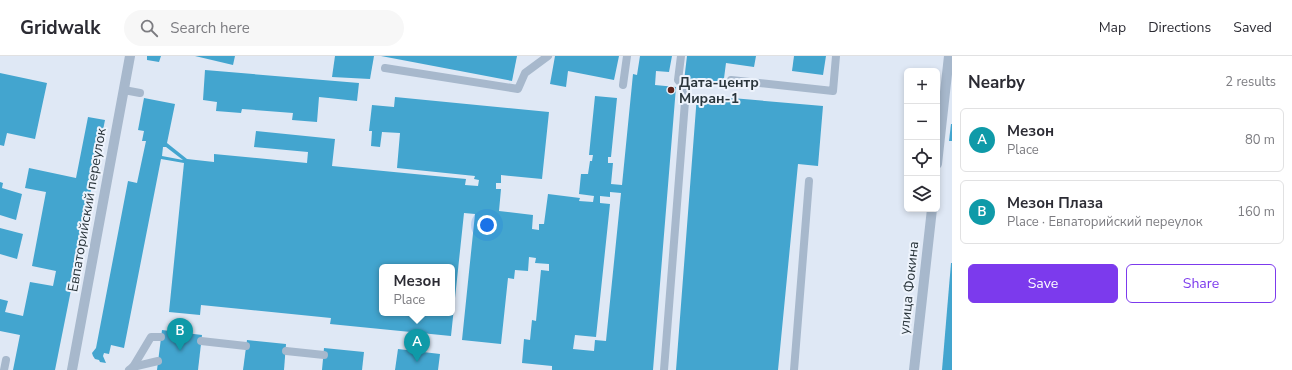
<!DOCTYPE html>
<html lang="en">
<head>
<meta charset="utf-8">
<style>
	:root { --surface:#fff; --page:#f7f7f7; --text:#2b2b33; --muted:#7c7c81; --line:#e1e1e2; --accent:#7c3aed }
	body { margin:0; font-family:"Nunito Sans",sans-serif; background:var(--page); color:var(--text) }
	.controls { position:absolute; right:12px; top:12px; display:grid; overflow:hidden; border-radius:6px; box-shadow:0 2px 6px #0003 }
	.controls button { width:36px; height:36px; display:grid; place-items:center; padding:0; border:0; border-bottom:1px solid var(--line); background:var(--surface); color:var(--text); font:20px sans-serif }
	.you { position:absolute; left:487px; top:169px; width:14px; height:14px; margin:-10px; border:3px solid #fff; border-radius:50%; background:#1a73e8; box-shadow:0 0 0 6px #1a73e833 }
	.badge { display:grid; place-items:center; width:26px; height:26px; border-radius:50%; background:var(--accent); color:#fff; font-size:13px; font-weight:700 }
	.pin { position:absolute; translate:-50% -33px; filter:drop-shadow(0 1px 2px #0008) }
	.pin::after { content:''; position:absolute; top:21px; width:14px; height:12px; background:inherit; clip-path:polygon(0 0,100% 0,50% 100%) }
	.popup { position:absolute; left:379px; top:208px; width:76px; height:52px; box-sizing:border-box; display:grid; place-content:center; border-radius:6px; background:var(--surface); filter:drop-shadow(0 1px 3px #0005); font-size:13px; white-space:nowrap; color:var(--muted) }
	.popup b { font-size:15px; color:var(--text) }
	.popup::after { content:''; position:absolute; left:50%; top:100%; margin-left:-8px; border:8px solid transparent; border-top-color:var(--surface) }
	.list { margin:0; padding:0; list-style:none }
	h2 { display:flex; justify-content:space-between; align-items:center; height:52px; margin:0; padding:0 16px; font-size:17px }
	h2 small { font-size:13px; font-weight:400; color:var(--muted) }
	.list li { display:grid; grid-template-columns:26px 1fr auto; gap:12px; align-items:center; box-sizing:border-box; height:64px; margin:0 8px 8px; padding:0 8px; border:1px solid var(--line); border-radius:6px }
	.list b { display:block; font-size:15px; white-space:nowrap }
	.list p { margin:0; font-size:13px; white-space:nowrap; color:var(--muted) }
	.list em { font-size:13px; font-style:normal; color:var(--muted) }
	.actions { display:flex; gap:8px; padding:12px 16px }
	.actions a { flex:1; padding:9px 0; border:1px solid var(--accent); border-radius:6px; text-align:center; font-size:14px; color:var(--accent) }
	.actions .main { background:var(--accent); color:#fff }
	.icon { flex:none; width:22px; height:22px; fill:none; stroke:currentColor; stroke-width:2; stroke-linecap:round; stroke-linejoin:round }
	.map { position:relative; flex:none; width:952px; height:314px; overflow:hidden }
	header { display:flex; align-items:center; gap:24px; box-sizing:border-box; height:56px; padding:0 20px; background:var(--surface); border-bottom:1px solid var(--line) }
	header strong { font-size:19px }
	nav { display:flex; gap:22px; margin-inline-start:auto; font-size:14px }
	.search { width:280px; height:36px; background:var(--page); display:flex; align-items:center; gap:10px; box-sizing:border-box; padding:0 14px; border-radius:22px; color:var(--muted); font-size:15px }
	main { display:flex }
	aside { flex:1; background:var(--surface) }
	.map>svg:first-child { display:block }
	.building { fill:#43a5cf; fill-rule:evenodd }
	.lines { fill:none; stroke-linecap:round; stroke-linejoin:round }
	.lane { stroke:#a7b8cc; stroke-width:8 }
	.street { stroke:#a7b8cc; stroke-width:10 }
	.poi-dot { fill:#61241b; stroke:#edf3fc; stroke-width:1.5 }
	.labels { text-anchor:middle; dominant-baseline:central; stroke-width:4; stroke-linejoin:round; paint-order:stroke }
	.poi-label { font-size:14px; font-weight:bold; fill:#2a353b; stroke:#edf3fc; text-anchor:start }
	.street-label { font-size:14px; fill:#2a353b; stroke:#edf3fc }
</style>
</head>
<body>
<header>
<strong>Gridwalk</strong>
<div class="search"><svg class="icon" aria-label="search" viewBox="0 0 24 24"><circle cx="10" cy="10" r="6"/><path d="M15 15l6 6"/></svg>Search here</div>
<nav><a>Map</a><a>Directions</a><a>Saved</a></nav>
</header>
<main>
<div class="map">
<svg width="952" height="314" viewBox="0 0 952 314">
	<rect width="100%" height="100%" fill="#dfe8f5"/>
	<g class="building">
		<polygon points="147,0 161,0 159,6 147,4"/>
		<polygon points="195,0 235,0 233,9"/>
		<polygon points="335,0 374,0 370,23 332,21"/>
		<polygon points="381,0 517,0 512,25"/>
		<polygon points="555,0 619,0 614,24 568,15 566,31 550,28"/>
		<path d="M640 0H672L669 16 656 15 655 29 676 31 653 314H552V310L522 307 524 283 530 284 532 264 536 265 541 214 549 215V208L535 207 536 202 529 201 528 215 515 214 514 223 508 222 501 288 462 284 475 158 464 157 451 280 330 268 331 262 201 249 200 259 169 256 184 107 161 103 124 292 111 289 109 298 104 297 103 300 106 307 100 306 99 304 95 303 93 300 92 297 96 292 128 125 137 127 146 85H142L144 75 138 74 144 42 175 48 167 87 187 103 214 106V98L307 107 308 96 254 91 256 75 335 83 332 110 466 123 465 129 478 130 479 124 474 123 475 120 397 112 400 77 382 76 380 91 371 90 372 75H369L372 49 394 51 395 41 549 56 542 123 501 119V127H496V133H501L499 155 533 159 532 173 539 174V168H544L548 138 580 142 579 145 593 146 594 140 579 138 581 118H588L590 105H592L593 99H589L595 40 617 42 611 101H608V107H613L611 128 622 129 633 18 637 19ZM163 91H166L183 104 162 100ZM610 136 621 137 606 285 595 284 594 295 573 293 575 279 596 281 610 148 600 147V140L610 141ZM382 211H452V257H382Z"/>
		<polygon points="687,0 756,0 754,11 726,7 723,30 684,25"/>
		<polygon points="794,0 826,0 823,19 792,15"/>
		<polygon points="205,14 359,27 357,45 319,41 317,66 292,64 293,57 242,53 241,57 216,55 217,46 203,44"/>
		<polygon points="0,17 47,27 35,83 7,77 4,90 0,89"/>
		<polygon points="697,39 823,50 818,110 798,108 778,314 676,314"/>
		<polygon points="88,61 105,64 55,314 13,314 20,279 0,275 0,243 8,245 5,256 23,260 30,226 53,230 56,215 32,210 46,136 25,132 29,112 76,122"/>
		<polygon points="951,68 952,68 952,85 949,85"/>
		<polygon points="0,126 3,127 2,132 22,138 16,164 0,159"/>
		<polygon points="0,172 23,178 17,203 0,198"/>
		<polygon points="951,207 952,207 952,314 942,314"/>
		<polygon points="162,274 202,279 198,314 157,314"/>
		<polygon points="247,284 286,288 284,314 243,314"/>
		<polygon points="324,292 364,296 362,314 322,314"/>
		<polygon points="398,293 440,298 438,314 395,314"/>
	</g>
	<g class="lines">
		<g class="lane">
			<polyline points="385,12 518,33 525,17 548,0"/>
			<polyline points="731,24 833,35 836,0"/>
			<polyline points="623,29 627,0"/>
			<polyline points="124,34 140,37"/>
			<polyline points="201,285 246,290"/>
			<polyline points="286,295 324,299"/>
			<polyline points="133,311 158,305"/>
			<polyline points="4,314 6,304"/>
			<polyline points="129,314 133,311 151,281 161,281"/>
			<polyline points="664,314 686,33 678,24 681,0"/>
			<polyline points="794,314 809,125"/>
		</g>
		<g class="street">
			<polyline points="937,108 949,0"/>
			<polyline points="72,314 130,0"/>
			<polyline points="914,314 932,153"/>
		</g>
	</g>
	<circle class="poi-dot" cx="671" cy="34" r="4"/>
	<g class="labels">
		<g class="poi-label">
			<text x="679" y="26">Дата-центр<tspan x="679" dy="16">Миран-1</tspan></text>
		</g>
		<g class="street-label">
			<text transform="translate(87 154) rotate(-80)">Евпаторийский переулок</text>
			<text transform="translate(909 232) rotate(-84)">улица Фокина</text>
		</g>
	</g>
</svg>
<div class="controls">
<button>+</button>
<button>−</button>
<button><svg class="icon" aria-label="locate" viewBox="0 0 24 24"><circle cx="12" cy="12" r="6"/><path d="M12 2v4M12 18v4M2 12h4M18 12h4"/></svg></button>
<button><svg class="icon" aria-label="layers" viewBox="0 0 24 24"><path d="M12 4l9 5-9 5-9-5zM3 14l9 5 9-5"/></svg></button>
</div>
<div class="you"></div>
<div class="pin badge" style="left:417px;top:306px;background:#0f9aa8">A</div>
<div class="popup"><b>Мезон</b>Place</div>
<div class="pin badge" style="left:180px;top:295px;background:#0f9aa8">B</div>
</div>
<aside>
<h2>Nearby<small>2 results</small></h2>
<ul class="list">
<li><span class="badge" style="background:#0f9aa8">A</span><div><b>Мезон</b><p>Place</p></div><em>80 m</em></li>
<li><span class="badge" style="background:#0f9aa8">B</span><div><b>Мезон Плаза</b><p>Place · Евпаторийский переулок</p></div><em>160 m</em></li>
</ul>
<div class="actions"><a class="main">Save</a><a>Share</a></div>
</aside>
</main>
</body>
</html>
